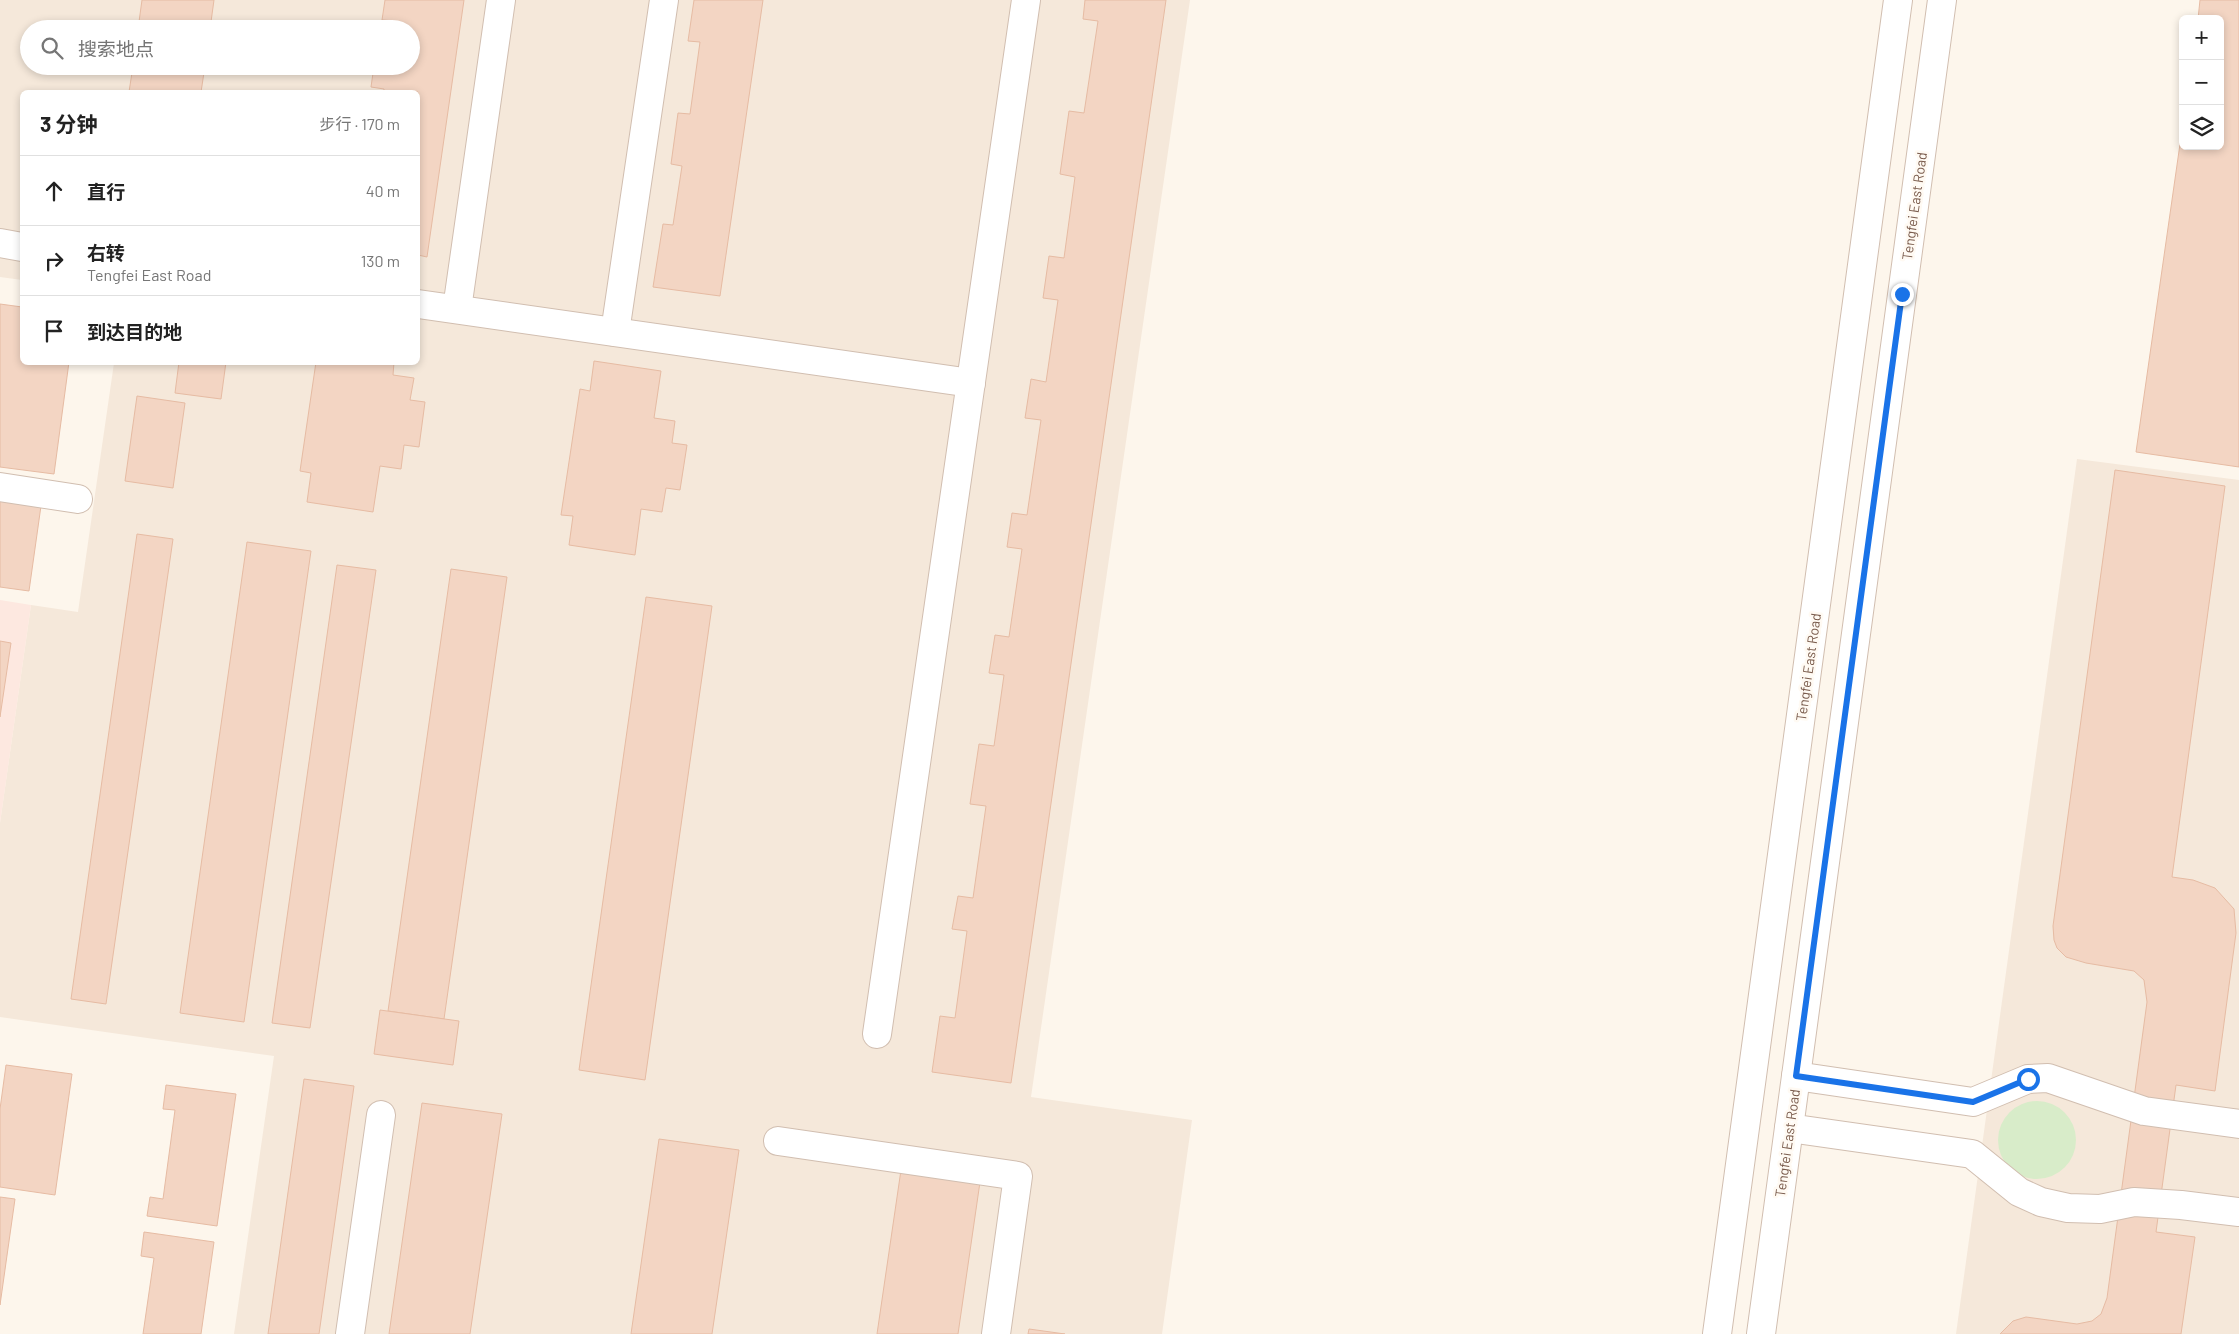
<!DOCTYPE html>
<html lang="zh">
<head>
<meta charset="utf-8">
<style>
	:root { --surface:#fff; --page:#f2f2f2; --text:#222; --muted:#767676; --line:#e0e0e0 }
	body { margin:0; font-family:Barlow,"Noto Sans SC",sans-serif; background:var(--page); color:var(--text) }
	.controls { position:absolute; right:15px; top:15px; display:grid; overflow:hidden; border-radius:8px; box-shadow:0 2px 8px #0003 }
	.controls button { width:45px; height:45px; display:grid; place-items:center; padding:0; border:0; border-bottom:1px solid var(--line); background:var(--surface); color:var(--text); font:25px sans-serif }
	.stop { position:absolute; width:15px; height:15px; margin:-11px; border:4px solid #1a73e8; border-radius:50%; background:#fff }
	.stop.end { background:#1a73e8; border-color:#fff; box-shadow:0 1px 5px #0008 }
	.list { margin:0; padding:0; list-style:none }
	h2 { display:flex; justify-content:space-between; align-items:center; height:65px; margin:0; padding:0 20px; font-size:21px }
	h2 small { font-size:16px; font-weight:400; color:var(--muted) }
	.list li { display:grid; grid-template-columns:32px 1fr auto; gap:15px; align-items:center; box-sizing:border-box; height:70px; padding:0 20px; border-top:1px solid var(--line) }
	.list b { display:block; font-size:19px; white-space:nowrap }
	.list p { margin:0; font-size:16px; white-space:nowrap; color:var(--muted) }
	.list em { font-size:16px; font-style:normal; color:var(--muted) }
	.icon { flex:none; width:28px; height:28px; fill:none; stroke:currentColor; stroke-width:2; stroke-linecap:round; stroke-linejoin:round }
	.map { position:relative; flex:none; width:2239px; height:1334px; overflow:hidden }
	.search { position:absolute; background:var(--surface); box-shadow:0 2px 8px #0003; left:20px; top:20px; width:400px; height:55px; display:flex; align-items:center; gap:12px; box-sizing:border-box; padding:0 18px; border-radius:28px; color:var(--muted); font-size:19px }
	.panel { position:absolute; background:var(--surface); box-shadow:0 2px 8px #0003; left:20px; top:90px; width:400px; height:275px; border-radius:8px }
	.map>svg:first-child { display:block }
	.residential { fill:#f5e8da; fill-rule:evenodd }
	.commercial { fill:#fde8e0 }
	.green { fill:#d8ecc9 }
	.building { fill:#f3d5c3; stroke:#e6bba3 }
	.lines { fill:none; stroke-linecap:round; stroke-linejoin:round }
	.minor-casing { stroke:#d1beb0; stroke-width:30 }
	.minor { stroke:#fff; stroke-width:28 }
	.route { stroke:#1a73e8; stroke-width:6 }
	.labels { text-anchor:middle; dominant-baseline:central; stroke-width:5; stroke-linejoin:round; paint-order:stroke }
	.street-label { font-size:14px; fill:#7a5c4d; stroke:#fffaf3 }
</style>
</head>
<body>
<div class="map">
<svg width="2239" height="1334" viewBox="0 0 2239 1334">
	<rect width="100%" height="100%" fill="#fdf6ec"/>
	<g class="residential">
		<path d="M0 0H1190L1031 1097 1192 1120 1162 1334H234L274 1056 0 1017V823L31 605 78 612 114 363 418 362V92H22V280L0 277ZM29 29H411V66H29Z"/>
		<polygon points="2077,459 2239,480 2239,1334 1956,1334"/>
	</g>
	<polygon class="commercial" points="0,600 31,605 0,823"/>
	<circle class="green" cx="2037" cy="1140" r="39"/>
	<g class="building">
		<polygon points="142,0 214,0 210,29 138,29"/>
		<polygon points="385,0 464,0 427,257 418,255 418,92 384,92 384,89 371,87 374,66 411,66 411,29 393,29 394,21 382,20"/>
		<polygon points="694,0 763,0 720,296 653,287 663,224 673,225 682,166 671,164 678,113 690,114 700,42 688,41"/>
		<polygon points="1085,0 1166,0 1011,1083 932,1072 940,1016 955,1018 967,931 952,929 958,896 973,898 986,806 970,804 979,744 994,746 1004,675 989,673 995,635 1009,637 1022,549 1007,547 1012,513 1027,515 1041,420 1025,418 1031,379 1046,382 1058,300 1043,298 1049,256 1064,258 1075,177 1060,174 1069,111 1084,113 1098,21 1083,19"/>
		<polygon points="2200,0 2239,0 2239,467 2136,452 2183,123 2183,146 2220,146 2220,19 2198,19"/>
		<polygon points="133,66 205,66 201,92 129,92"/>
		<polygon points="0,304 22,307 22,362 69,362 54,474 0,467"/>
		<polygon points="594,361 661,371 654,418 675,421 672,443 687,445 680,490 666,488 662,512 641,509 635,555 569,545 573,516 561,515 580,389 590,391"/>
		<polygon points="179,362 226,362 221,399 175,393"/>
		<polygon points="316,362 394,362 393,375 414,378 410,400 425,402 419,447 404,445 401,469 380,466 373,512 307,502 311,473 300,471"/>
		<polygon points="137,396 185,403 173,488 125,481"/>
		<polygon points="2115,470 2225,486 2172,877 2193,880 2215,888 2234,909 2236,933 2215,1091 2176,1085 2156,1232 2195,1237 2181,1334 2000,1334 2013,1321 2026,1317 2077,1324 2092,1321 2101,1314 2107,1298 2147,1002 2144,980 2134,971 2086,963 2066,957 2057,948 2054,940 2053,926"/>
		<polygon points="0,501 41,506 29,591 0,587"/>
		<polygon points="137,534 173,539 106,1004 71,999"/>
		<polygon points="247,542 311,551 244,1022 180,1013"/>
		<polygon points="337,565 376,570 310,1028 272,1023"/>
		<polygon points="451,569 507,577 444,1019 388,1011"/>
		<polygon points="646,597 712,606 645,1080 579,1070"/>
		<polygon points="0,641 11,643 0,717"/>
		<polygon points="380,1010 459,1021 453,1065 374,1054"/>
		<polygon points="6,1065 72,1074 55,1195 0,1187 0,1109"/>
		<polygon points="304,1079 354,1086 319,1334 268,1334"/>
		<polygon points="166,1085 236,1094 217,1226 147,1216 150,1197 163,1199 175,1110 163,1109"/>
		<polygon points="422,1103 502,1114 470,1334 389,1334"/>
		<polygon points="659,1139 739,1150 712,1334 631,1334"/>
		<polygon points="901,1170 980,1182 958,1334 877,1334"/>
		<polygon points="0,1197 15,1199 0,1305"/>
		<polygon points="144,1232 214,1242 201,1334 143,1334 154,1258 141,1256"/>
		<polygon points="1029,1329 1065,1334 1028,1334"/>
	</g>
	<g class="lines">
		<defs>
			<g id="minor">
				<polyline points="0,243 22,247"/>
				<polyline points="418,304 971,383"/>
				<polyline points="457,309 501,0"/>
				<polyline points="615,332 664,0"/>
				<polyline points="0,487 78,499"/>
				<polyline points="877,1034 1026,0"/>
				<polyline points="1796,1076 1973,1102 2028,1079 2048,1078 2144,1111 2239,1124"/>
				<polyline points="1789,1128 1972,1154 2019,1192 2041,1202 2068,1208 2100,1209 2134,1202 2181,1205 2239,1212"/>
				<polyline points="778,1141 1018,1176 996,1334"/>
				<polyline points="350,1334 381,1115"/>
				<polyline points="1717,1334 1898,0"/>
				<polyline points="1761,1334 1942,0"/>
			</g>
		</defs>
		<use href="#minor" class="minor-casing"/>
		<use href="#minor" class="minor"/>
	</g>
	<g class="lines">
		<polyline class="route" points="1902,294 1796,1076 1973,1102 2028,1079"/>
	</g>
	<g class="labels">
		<g class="street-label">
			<text transform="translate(1914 206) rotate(-82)">Tengfei East Road</text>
			<text transform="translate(1808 667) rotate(-82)">Tengfei East Road</text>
			<text transform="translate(1787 1143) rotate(-82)">Tengfei East Road</text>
		</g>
	</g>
</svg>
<div class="controls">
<button>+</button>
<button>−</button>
<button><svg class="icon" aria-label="layers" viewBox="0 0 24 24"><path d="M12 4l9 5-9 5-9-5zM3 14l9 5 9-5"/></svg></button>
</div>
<div class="stop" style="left:2028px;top:1079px"></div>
<div class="stop end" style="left:1902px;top:294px"></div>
<div class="search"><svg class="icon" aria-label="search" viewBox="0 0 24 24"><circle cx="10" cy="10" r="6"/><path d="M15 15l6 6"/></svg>搜索地点</div>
<section class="panel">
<h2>3 分钟<small>步行 · 170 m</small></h2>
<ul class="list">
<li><svg class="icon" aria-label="ahead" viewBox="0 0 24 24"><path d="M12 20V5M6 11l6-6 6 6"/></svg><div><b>直行</b></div><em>40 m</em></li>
<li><svg class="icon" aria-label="right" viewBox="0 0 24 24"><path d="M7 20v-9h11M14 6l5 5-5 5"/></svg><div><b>右转</b><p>Tengfei East Road</p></div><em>130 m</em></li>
<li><svg class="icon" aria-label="arrive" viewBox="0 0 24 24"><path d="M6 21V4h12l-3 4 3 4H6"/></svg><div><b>到达目的地</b></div></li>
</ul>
</section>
</div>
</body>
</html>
